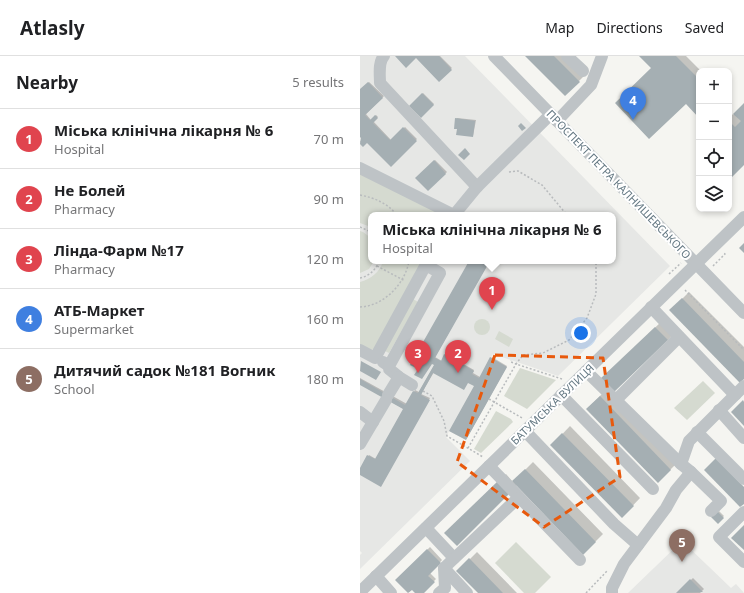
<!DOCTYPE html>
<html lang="en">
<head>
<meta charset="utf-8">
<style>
	:root { --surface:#fff; --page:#f2f2f2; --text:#202124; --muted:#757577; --line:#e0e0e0; --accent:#e53b22 }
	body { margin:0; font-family:"Noto Sans",sans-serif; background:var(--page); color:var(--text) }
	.controls { position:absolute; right:12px; top:12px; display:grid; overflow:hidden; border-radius:8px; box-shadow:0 2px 6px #0003 }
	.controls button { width:36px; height:36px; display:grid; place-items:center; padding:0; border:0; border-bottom:1px solid var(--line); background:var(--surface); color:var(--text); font:20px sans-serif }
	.you { position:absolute; left:221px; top:277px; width:14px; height:14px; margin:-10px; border:3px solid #fff; border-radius:50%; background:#1a73e8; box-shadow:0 0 0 6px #1a73e833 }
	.badge { display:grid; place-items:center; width:26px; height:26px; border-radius:50%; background:var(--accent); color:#fff; font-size:13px; font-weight:700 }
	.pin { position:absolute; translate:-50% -33px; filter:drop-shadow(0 1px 2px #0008) }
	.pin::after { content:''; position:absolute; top:21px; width:14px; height:12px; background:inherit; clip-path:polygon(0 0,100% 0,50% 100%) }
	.popup { position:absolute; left:8px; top:156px; width:248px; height:52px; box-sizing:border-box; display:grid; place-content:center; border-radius:8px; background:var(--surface); filter:drop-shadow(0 1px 3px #0005); font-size:13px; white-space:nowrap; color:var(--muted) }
	.popup b { font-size:15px; color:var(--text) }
	.popup::after { content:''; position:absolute; left:50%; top:100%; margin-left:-8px; border:8px solid transparent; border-top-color:var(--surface) }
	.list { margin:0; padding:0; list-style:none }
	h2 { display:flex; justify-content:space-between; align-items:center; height:52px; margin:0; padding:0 16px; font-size:17px }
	h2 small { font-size:13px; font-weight:400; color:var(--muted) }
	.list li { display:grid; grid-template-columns:26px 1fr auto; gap:12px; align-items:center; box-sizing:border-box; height:60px; padding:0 16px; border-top:1px solid var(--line) }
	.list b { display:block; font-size:15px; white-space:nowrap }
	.list p { margin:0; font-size:13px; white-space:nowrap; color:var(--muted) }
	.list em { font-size:13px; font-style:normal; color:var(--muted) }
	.icon { flex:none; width:22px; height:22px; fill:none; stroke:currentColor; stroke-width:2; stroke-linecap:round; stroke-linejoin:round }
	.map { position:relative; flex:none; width:384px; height:537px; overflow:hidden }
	header { display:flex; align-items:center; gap:24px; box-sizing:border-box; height:56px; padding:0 20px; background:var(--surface); border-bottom:1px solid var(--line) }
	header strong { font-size:19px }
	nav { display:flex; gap:22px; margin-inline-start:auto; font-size:14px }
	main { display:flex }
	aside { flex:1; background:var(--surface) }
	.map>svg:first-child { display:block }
	.built { fill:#e6e7e5; fill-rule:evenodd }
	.green { fill:#d5dad0 }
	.shadow { fill:#0003 }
	.building { fill:#a5afb3 }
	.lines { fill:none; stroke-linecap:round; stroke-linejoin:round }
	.path { stroke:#b8bbbd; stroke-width:1.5; stroke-dasharray:2 2; stroke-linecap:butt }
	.minor { stroke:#bec3c6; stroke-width:12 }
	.marked { fill:none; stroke:#e8590c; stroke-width:3; stroke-dasharray:8 5; stroke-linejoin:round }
	.labels { text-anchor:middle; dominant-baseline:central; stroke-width:4; stroke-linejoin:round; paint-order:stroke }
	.street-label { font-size:11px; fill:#647883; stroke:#fff }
</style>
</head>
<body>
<header>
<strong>Atlasly</strong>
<nav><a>Map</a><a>Directions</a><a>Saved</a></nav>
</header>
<main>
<aside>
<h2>Nearby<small>5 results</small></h2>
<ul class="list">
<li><span class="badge" style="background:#e0444e">1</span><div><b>Міська клінічна лікарня № 6</b><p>Hospital</p></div><em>70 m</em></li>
<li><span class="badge" style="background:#e0444e">2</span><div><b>Не Болей</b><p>Pharmacy</p></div><em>90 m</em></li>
<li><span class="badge" style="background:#e0444e">3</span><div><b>Лінда-Фарм №17</b><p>Pharmacy</p></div><em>120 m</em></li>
<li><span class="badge" style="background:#3f7fe0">4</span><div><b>АТБ-Маркет</b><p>Supermarket</p></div><em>160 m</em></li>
<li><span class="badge" style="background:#8d6e63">5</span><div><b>Дитячий садок №181 Вогник</b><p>School</p></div><em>180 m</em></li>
</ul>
</aside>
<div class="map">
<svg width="384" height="537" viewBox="0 0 384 537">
	<rect width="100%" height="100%" fill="#f5f5f1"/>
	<g class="built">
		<path d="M0 0H105L310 210 198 320 133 298 131 302 147 311 106 384 89 375 86 381 110 405 0 513V499L2 497 0 495ZM11 159H253V205H11Z"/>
		<polygon points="322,485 371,532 376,528 384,537 268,537"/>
	</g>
	<g class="green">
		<polygon points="0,115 86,159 11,159 11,171 0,167"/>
		<polygon points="0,175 3,176 11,182 11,205 14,205 9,213 0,217"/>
		<path d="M23 205H65L14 293 11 294 0 290V226C11 223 20 216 23 205Z"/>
		<polygon points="53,243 58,246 29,297 25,295"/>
		<circle cx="122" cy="271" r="8"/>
		<polygon points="139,275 153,283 149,291 135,283"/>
		<polygon points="160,312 196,324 167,353 144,340"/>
		<polygon points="343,325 355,337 327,364 314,352"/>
		<polygon points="136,355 151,363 153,366 121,397 114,393"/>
		<polygon points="156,486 191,521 175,537 164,537 135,507"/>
	</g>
	<g class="shadow">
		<polygon points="36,0 80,0 92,12 79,24 56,0"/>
		<polygon points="167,0 204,0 224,20 205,39"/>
		<polygon points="280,0 326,0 341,15 339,15 339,59"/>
		<polygon points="9,26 24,40 6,58 11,64 16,59 18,61 13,65 31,84 45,71 57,83 31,110 7,86 3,89 0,86 3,82 0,79 0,35"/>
		<polygon points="63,37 74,48 61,61 51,50"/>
		<polygon points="384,49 384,108 369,123 369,112 373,108 369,105 369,100 374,95 369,90 369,55 373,59"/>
		<polygon points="97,62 116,64 113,80 96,63"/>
		<polygon points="75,104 87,116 68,134 56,122"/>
		<polygon points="110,205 129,205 75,301 82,305 86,298 114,314 113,317 120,321 132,301 147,310 107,382 115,330 108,326 74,316 61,338 70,342 21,429 0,418 0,415 9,399 16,403 44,353 0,328 0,322 47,348 55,334 59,336 75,308 72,306"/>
		<polygon points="329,236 384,291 384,322 311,254"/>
		<polygon points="303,264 315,276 308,284 249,316"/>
		<polygon points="247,333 318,406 298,426 227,353"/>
		<polygon points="210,370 280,442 262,461 192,389"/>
		<polygon points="173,406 243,478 223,498 157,429 97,488 86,477 146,418 153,426"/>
		<polygon points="359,455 364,460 358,466 352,461"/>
		<polygon points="70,491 82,504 70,517 76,523 62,537 57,537 52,533 49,536 37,524"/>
		<polygon points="117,496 157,537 119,537 98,515"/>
		<polygon points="333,522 344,533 340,537 317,537"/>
	</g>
	<g class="building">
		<polygon points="35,0 79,0 92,14 79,26 56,2 46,12"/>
		<polygon points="165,0 194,0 220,26 205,40"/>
		<polygon points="279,0 316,0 339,23 339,62 326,48 289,83 255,47 291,12"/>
		<polygon points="8,26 23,42 5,59 10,64 15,59 18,62 13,67 30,84 43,71 57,85 31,111 7,87 3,91 0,88 1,82 0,81 0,33"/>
		<polygon points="62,37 74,49 61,62 49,50"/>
		<polygon points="384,47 384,109 369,124 369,110 371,108 369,106 369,98 372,95 369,91 369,65 375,71 381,65 373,58"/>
		<polygon points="95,62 115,65 113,81 96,79 97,73 94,73"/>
		<polygon points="161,67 166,72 162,75 158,70"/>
		<polygon points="105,92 110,98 104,104 98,99"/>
		<polygon points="74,104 86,118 68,135 55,122"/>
		<polygon points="384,187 384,197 379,192"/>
		<polygon points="109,205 130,205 75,302 81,305 84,298 114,315 112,318 119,322 130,301 147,311 106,384 89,375 114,330 108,327 104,334 73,317 61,339 70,344 21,431 0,419 0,412 7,399 15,403 43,353 0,329 0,323 45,349 53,335 58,337 74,309 72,308 62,323 54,319 58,313 50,309"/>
		<polygon points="322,242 384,306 384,323 380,327 309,254"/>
		<polygon points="295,271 308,284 253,337 240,323"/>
		<polygon points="1,305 21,316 16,324 0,315"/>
		<polygon points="240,340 311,414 298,427 226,353"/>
		<polygon points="383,344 384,346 384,370 371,356"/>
		<polygon points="202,377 274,450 262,462 190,389"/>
		<polygon points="356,402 384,431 384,448 380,451 344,414"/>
		<polygon points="165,413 236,486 223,499 152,425"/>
		<polygon points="138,425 150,437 97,490 84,477"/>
		<polygon points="357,455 364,462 358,468 351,461"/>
		<polygon points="384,469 384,494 371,482"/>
		<polygon points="67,493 81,507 68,520 75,526 64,537 55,537 52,534 48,537 35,524"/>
		<polygon points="109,502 143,537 118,537 96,515"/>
		<polygon points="330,523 343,536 316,537"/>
	</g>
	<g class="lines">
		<g class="path">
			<polyline points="149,116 158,115 182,129 207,159"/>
			<path d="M0 139C15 142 27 147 37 159"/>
			<polyline points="0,171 11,176"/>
			<polyline points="17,210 45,225"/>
			<polyline points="353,210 365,198 363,197"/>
			<polyline points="309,218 321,207"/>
			<path d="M0 222C9 220 16 214 19 205"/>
			<polyline points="325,234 384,294"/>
			<path d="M0 251C24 250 45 228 49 205"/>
			<polyline points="202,323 156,308 163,299 183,297 209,284 227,262 236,238 236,205"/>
			<polyline points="63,335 72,340 84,365 87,380 123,401"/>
			<polyline points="129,343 162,362"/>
			<polyline points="108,392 156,308 151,306 151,304"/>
			<polyline points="226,537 248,514"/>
		</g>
		<g class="minor">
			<path d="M24 0C18 6 20 19 20 27L117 131"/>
			<polyline points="134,0 384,257"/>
			<polyline points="207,0 223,15"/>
			<polyline points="197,65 231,29 242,0"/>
			<polyline points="0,112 94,159"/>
			<polyline points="94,159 117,131 191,58"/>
			<polyline points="291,251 375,339"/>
			<polyline points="0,294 15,302 68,205"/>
			<polyline points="23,306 29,310 29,313 39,321 52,329"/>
			<polyline points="29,310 80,217 66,209"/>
			<polyline points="226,315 321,408"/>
			<polyline points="28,339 39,321"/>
			<polyline points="201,339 293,433"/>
			<polyline points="256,344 319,281"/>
			<polyline points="359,354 384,382"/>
			<polyline points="0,356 13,366"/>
			<polyline points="165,375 254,468 278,489"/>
			<polyline points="337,376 384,423"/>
			<polyline points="0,388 26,344"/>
			<polyline points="129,410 220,504"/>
			<polyline points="351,455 361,445 331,416 321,408 329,385 384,330"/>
			<polyline points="384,456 359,481 384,506"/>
			<polyline points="66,472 94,502"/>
			<polyline points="84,512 107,537"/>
			<polyline points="16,520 31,537"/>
			<polyline points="0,536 384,161"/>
			<polyline points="79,537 85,532 84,512 158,442"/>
			<polyline points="252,537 252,532 264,508 306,452 316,434 331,416"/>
		</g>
	</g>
	<path class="marked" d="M135 299 243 302 260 421 184 471 97 406Z"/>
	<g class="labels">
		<g class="street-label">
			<text transform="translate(259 128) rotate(46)">ПРОСПЕКТ ПЕТРА КАЛНИШЕВСЬКОГО</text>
			<text transform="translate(192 348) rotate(-44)">БАТУМСЬКА ВУЛИЦЯ</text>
		</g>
	</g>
</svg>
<div class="controls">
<button>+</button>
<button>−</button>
<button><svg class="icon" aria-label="locate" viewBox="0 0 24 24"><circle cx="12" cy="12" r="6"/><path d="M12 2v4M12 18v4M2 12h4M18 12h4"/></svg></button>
<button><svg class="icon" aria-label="layers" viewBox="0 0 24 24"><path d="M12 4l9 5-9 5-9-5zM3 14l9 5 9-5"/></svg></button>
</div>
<div class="you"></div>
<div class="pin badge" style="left:132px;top:254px;background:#e0444e">1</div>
<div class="popup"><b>Міська клінічна лікарня № 6</b>Hospital</div>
<div class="pin badge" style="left:98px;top:317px;background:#e0444e">2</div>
<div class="pin badge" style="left:58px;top:317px;background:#e0444e">3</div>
<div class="pin badge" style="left:273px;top:64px;background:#3f7fe0">4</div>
<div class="pin badge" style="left:322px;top:506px;background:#8d6e63">5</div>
</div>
</main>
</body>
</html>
